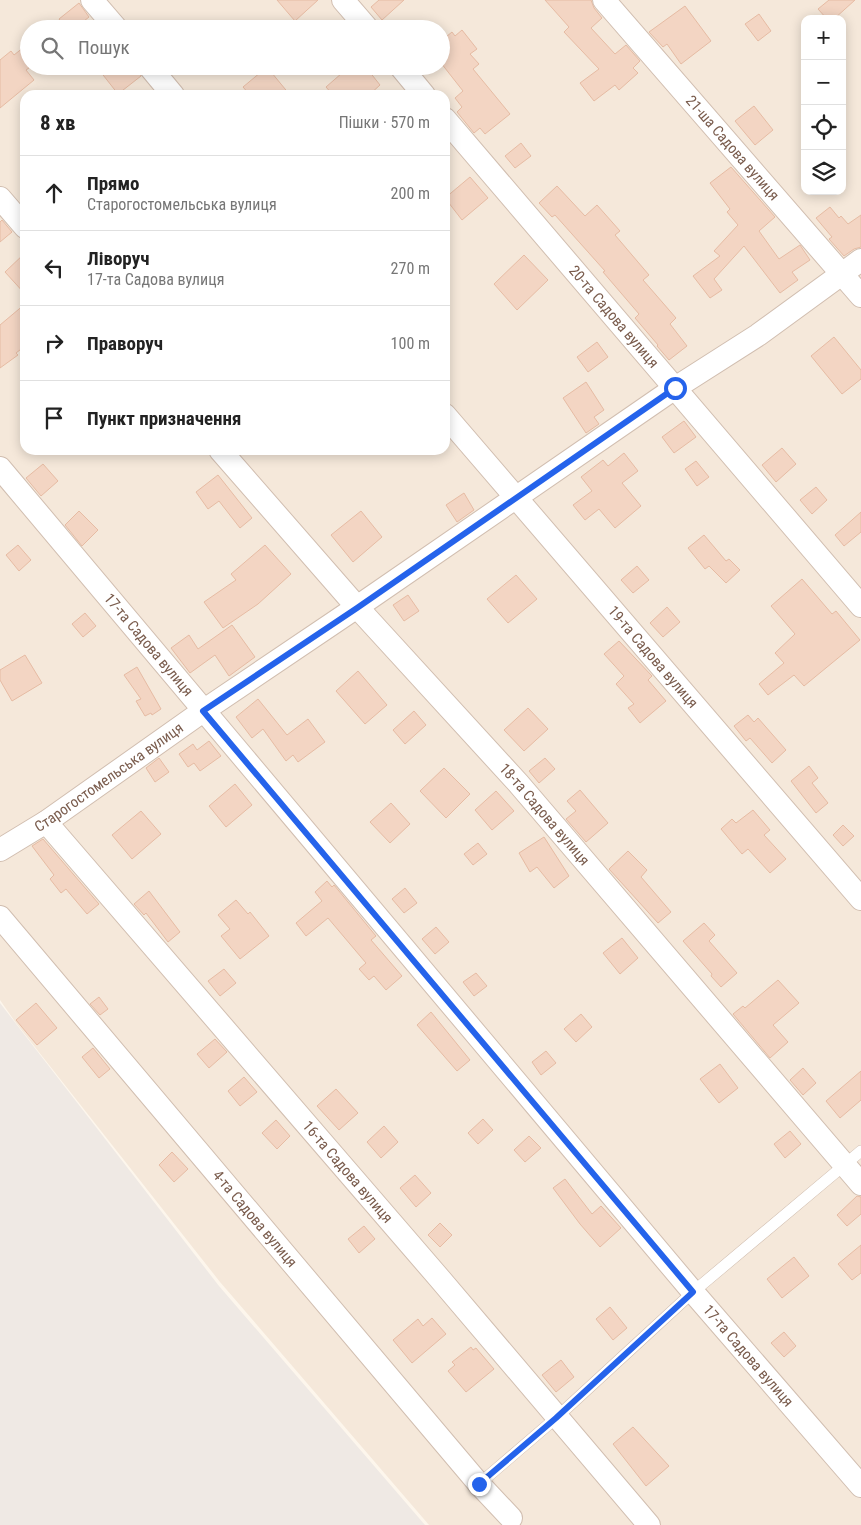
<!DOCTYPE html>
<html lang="uk">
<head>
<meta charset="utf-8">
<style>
	:root { --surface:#fff; --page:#f6f6f6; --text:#222; --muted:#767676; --line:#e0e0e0 }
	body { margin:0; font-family:"Roboto Condensed",sans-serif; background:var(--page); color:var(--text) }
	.controls { position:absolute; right:15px; top:15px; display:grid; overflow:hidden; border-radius:10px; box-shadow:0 2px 12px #0003 }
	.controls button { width:45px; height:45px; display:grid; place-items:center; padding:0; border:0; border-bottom:1px solid var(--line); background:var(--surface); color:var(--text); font:25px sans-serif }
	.stop { position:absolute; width:15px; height:15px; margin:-11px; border:4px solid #2563eb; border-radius:50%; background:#fff }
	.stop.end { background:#2563eb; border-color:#fff; box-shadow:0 1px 5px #0008 }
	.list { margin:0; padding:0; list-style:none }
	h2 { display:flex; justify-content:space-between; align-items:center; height:65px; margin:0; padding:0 20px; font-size:21px }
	h2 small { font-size:16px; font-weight:400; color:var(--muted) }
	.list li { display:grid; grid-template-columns:32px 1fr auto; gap:15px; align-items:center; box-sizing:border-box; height:75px; padding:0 20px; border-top:1px solid var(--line) }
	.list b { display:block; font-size:19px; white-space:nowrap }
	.list p { margin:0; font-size:16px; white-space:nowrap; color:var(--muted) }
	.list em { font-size:16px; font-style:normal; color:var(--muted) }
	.icon { flex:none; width:28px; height:28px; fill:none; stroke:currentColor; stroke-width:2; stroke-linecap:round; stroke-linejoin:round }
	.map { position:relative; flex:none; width:861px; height:1525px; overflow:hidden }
	.search { position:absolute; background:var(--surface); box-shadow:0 2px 12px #0003; left:20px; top:20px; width:430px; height:55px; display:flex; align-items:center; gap:12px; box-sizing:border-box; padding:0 18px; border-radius:28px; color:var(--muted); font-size:19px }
	.panel { position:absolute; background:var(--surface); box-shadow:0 2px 12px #0003; left:20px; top:90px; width:430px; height:365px; border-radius:15px }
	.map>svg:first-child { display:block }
	.residential { fill:#f5e8da; fill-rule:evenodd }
	.industrial { fill:#efe9e4 }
	.building { fill:#f3d5c3; stroke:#e6bba3 }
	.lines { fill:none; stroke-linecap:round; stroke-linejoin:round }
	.lane-casing { stroke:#d1beb0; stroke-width:12 }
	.street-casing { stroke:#d1beb0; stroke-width:24 }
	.lane { stroke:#fff; stroke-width:11 }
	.street { stroke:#fff; stroke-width:22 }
	.route { stroke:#2563eb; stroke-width:6 }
	.labels { text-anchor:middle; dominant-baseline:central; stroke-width:4.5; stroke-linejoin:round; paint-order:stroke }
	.street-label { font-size:15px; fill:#7a5c4d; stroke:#fffaf3 }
</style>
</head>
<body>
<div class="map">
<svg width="861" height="1525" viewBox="0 0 861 1525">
	<rect width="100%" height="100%" fill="#fdf6ec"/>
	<path class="residential" d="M0 0H861V1525H429L220 1282 16 1023 0 1000ZM805 19H842V191H805ZM29 29H441V66H29ZM25 95H445V450H25Z"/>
	<polygon class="industrial" points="0,1003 219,1286 425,1525 0,1525"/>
	<g class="building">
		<polygon points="277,0 318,0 295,21"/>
		<polygon points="379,0 404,0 382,20 371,7"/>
		<polygon points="545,0 591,0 594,8 602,18 591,28 615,54 626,45 640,61 633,68 638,73 619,90 615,85 594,101 580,83 599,69 564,32 569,27"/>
		<polygon points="829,0 855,0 834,19 827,19 818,9"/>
		<polygon points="79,3 89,17 74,29 66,29 59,19"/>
		<polygon points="685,6 711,41 681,64 667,44 663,47 649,32"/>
		<polygon points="759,14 771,31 758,41 745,24"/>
		<polygon points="462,30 477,49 470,54 479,64 473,69 510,114 485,134 480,128 474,133 457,112 462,107 455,98 463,91 441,63 441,41 452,32 455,36"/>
		<polygon points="29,43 29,68 26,70 34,80 0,108 0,60 11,51 14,55"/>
		<polygon points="96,66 135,66 141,76 118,94"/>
		<polygon points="350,66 365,66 380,85 369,95 333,95 326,87"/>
		<polygon points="267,67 290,95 250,95 243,87"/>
		<polygon points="754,106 773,130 755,145 735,121"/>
		<polygon points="521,143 531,156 515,168 505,156"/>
		<polygon points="731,167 775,217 759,231 779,259 800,245 810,260 792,272 798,280 780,293 744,246 714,279 722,290 710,298 693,276 720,256 714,251 738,225 727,212 730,209 710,183"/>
		<polygon points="470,177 488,198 462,220 445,198"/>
		<polygon points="557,186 585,216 597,205 620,231 615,235 649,275 643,280 676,318 670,324 687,346 669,360 657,346 658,345 635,318 639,314 603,272 605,271 555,215 552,217 539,203"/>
		<polygon points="830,207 839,218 841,216 848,224 861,215 861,247 854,249 844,256 829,239 832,237 816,218"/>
		<polygon points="2,220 12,232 0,242 0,222"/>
		<polygon points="25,253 25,294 5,272"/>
		<polygon points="524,255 548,280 517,310 494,284"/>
		<polygon points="25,304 25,346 16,353 18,355 0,368 0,325"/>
		<polygon points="834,337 861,370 861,379 842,394 811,356"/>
		<polygon points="597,342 608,357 588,372 577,357"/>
		<polygon points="586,382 604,410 594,417 599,424 586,433 563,398"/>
		<polygon points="684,421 696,437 674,453 662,437"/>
		<polygon points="782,448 796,464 776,482 762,465"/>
		<polygon points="624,453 638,471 622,483 641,506 615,528 599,509 585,520 573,505 592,491 581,477 603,460 608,466"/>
		<polygon points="696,461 709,477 697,486 685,469"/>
		<polygon points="43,464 58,481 41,496 26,478"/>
		<polygon points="218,475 252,518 240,528 219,501 208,509 196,492"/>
		<polygon points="816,487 827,500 812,514 800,500"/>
		<polygon points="464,493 474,510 457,522 446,505"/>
		<polygon points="79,511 98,530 82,546 65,525"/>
		<polygon points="361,511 382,537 353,562 331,535"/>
		<polygon points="861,512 861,532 844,546 835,535"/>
		<polygon points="704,535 726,561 729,559 740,570 726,583 709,566 705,569 688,548"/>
		<polygon points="18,545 31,560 19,571 6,555"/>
		<polygon points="265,545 291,574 258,604 223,628 204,602 236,580 231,574"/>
		<polygon points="637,566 649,580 633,593 621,580"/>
		<polygon points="516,575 537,599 508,623 487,599"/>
		<polygon points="802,579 832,614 836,611 860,640 804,686 794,675 768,695 759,684 784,663 775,653 795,634 771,606"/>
		<polygon points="408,595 419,611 404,621 393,605"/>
		<polygon points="667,607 680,622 663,637 650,623"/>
		<polygon points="85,613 96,626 83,637 72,624"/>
		<polygon points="232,625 255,657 229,676 215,655 190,673 171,648 189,635 198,649"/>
		<polygon points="619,641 652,676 648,680 666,701 640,723 628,708 634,704 616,684 624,676 604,654"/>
		<polygon points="25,655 42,683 12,701 0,680 0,670"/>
		<polygon points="137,667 161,709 152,715 151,713 145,716 136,701 141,699 124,675"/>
		<polygon points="358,671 387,705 365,724 336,691"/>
		<polygon points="258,699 287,735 308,719 325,742 298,762 293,755 286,761 263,729 252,738 236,717"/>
		<polygon points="528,708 548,729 524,751 504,730"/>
		<polygon points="414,711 426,725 405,744 393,730"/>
		<polygon points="748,715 754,722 758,718 786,750 772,763 750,738 746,741 734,726"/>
		<polygon points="209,741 221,756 200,771 194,763 188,767 179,754 193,744 197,750"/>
		<polygon points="159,758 169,772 155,782 146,768"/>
		<polygon points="545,758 555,769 539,783 529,771"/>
		<polygon points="809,766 818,778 812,783 828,803 816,813 791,781"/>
		<polygon points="444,768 470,794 446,818 420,791"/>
		<polygon points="235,784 252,805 226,827 209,806"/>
		<polygon points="580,790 608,823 586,842 566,819 576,811 567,801"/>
		<polygon points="496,791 514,811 492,830 475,810"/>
		<polygon points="391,803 410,824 390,843 370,822"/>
		<polygon points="753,810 770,830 764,835 786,859 770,873 748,849 742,854 721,829 732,819 736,823"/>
		<polygon points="141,811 161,834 132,859 112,835"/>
		<polygon points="843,825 854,836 843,846 833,835"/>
		<polygon points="544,837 569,876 554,888 537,867 530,872 519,853"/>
		<polygon points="43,839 99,904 87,914 66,889 61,893 50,879 54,875 32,846"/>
		<polygon points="478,843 487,854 473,865 464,854"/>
		<polygon points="628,851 647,870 641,877 671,912 658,923 609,869"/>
		<polygon points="327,881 332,887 334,885 376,936 371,940 402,976 386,990 374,976 369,980 359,969 366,963 328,918 306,936 296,923 322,901 315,892"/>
		<polygon points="405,888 417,903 404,913 392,899"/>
		<polygon points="149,891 180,932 168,942 146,913 144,915 134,904"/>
		<polygon points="236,900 248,914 250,912 269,936 240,959 221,936 230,929 218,915"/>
		<polygon points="704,923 715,935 709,941 737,973 721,987 711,976 712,974 683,941"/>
		<polygon points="436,927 449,942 435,954 422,939"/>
		<polygon points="622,938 638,958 620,974 603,953"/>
		<polygon points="224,969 236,983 220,996 208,981"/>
		<polygon points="476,973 487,986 474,996 463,982"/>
		<polygon points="778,980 799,1003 773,1025 788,1042 770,1058 733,1014 743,1006 745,1008"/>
		<polygon points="99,997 108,1009 100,1015 90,1004"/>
		<polygon points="36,1003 57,1028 37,1045 16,1020"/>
		<polygon points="431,1012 470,1060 457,1071 417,1025"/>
		<polygon points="581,1014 592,1027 576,1042 564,1029"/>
		<polygon points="215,1039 227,1052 209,1068 197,1054"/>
		<polygon points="93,1048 110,1069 99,1078 82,1057"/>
		<polygon points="546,1051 556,1063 541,1075 532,1062"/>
		<polygon points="720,1064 738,1088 719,1103 700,1079"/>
		<polygon points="803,1068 816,1083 803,1095 790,1080"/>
		<polygon points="861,1071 861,1100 840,1118 826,1101"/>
		<polygon points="244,1077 257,1092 240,1106 228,1091"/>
		<polygon points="336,1089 358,1113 339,1130 317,1106"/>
		<polygon points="483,1119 493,1130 478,1144 468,1133"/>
		<polygon points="276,1120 290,1136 277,1149 262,1133"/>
		<polygon points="384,1126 398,1142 381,1158 367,1142"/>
		<polygon points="790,1131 801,1144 785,1158 774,1144"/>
		<polygon points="529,1136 541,1148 525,1162 514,1150"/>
		<polygon points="172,1152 188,1169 174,1182 159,1165"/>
		<polygon points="415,1175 431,1193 416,1207 400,1188"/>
		<polygon points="565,1179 592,1214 601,1206 621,1228 600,1247 580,1224 553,1188"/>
		<polygon points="857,1196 861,1197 861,1214 847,1226 837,1215"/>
		<polygon points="440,1223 452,1235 440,1247 428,1235"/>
		<polygon points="364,1226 375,1239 359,1253 348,1239"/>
		<polygon points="861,1245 861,1273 852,1280 838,1264"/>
		<polygon points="794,1257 809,1276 782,1298 767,1279"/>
		<polygon points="610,1307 627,1328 613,1340 596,1319"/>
		<polygon points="432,1318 446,1334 412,1363 393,1340 418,1319 423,1326"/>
		<polygon points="784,1332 796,1346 784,1357 771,1343"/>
		<polygon points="471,1347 473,1350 476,1348 494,1369 466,1392 448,1371 455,1365 452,1362"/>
		<polygon points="561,1360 574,1377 556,1392 542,1375"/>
		<polygon points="633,1427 669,1466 646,1486 613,1444"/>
	</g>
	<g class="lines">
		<defs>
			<polyline id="lane" points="479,1484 556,1418 693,1292 861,1151"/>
			<g id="street">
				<polyline points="92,0 117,29"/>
				<polyline points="343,0 368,29"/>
				<path id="s1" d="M604 0 861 296"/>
				<polyline points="149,66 173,95"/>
				<polyline points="400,66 424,95"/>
				<path id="s2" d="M445 119 861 606"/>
				<polyline points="0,198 25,227"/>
				<path id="s3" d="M445 415 861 899"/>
				<path id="s4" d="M220 450 357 607 518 783 861 1184"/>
				<path id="s5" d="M0 468 693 1292 861 1486"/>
				<path id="s6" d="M46 822 440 1279 649 1525"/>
				<path id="s7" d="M0 850 46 822 203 711 357 607 675 388 758 335 861 260"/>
				<path id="s8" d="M0 917 479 1484 511 1518"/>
			</g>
		</defs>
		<use href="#lane" class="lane-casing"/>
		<use href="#street" class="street-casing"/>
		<use href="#lane" class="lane"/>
		<use href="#street" class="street"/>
	</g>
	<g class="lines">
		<polyline class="route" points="479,1484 556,1418 693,1292 203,711 357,608 675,388"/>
	</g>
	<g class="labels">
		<g class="street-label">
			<text stroke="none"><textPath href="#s1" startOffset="196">21-ша Садова вулиця</textPath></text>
			<text stroke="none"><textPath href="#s2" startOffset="260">20-та Садова вулиця</textPath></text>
			<text stroke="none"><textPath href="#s5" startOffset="231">17-та Садова вулиця</textPath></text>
			<text stroke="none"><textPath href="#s3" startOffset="319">19-та Садова вулиця</textPath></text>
			<text stroke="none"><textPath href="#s7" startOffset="131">Старогостомельська вулиця</textPath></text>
			<text stroke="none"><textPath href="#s4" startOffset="488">18-та Садова вулиця</textPath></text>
			<text stroke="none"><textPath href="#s6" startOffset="462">16-та Садова вулиця</textPath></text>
			<text stroke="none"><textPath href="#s8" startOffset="395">4-та Садова вулиця</textPath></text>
			<text stroke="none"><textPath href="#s5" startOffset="1161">17-та Садова вулиця</textPath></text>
		</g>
	</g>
</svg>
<div class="controls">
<button>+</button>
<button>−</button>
<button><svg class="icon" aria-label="locate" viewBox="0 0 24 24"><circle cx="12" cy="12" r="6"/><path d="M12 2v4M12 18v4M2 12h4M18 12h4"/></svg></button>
<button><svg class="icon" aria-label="layers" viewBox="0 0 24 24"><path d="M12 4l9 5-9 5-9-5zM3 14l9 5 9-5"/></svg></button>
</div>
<div class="stop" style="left:675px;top:388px"></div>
<div class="stop end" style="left:479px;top:1484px"></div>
<div class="search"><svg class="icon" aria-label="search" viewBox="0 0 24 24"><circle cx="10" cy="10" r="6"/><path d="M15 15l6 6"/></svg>Пошук</div>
<section class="panel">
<h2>8 хв<small>Пішки · 570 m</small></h2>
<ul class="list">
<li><svg class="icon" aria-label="ahead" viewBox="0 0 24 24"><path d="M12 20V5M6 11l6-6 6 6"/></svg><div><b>Прямо</b><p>Старогостомельська вулиця</p></div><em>200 m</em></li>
<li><svg class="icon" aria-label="left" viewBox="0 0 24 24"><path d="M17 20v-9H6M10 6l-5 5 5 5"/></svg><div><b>Ліворуч</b><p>17-та Садова вулиця</p></div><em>270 m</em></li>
<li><svg class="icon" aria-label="right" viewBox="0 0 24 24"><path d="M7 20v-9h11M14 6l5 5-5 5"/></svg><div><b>Праворуч</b></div><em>100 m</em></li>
<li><svg class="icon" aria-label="arrive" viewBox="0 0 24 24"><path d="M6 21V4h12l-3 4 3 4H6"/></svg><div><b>Пункт призначення</b></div></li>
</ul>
</section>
</div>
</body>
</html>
